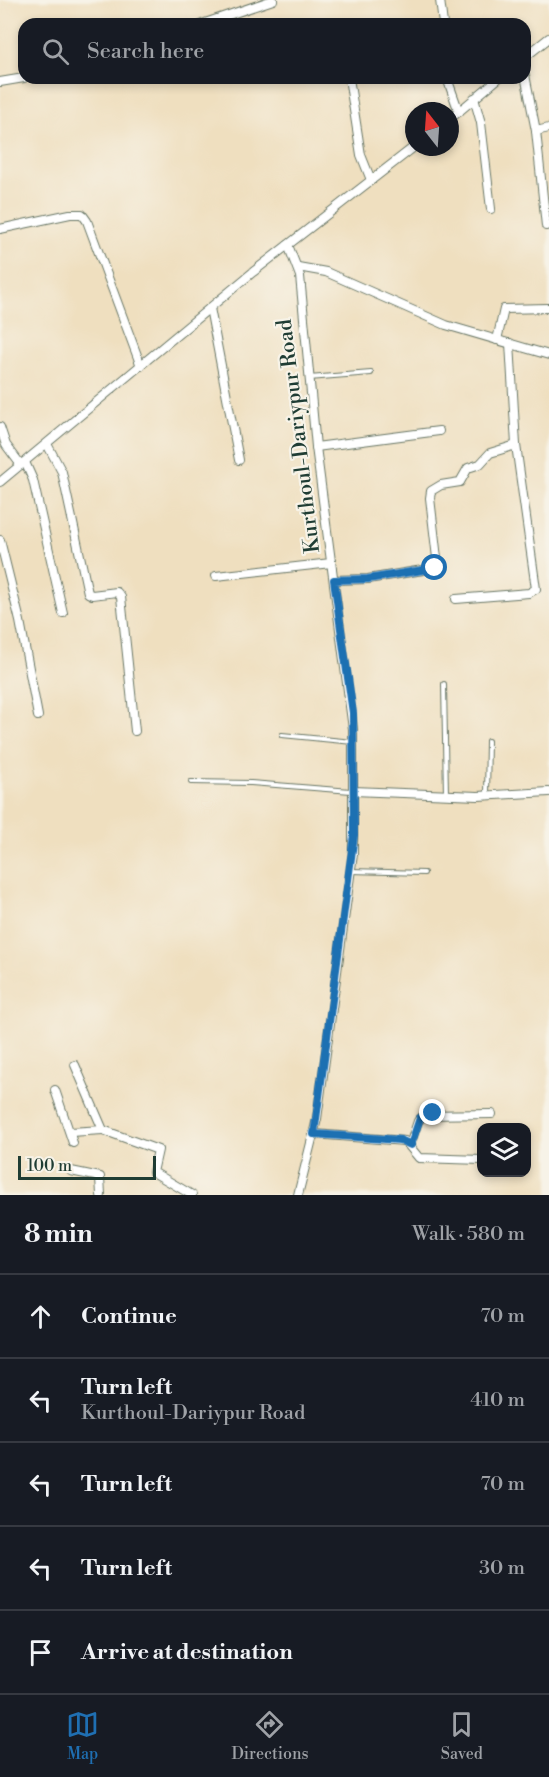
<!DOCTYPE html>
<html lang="en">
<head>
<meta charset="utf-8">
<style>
	:root { --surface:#171b24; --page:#20242c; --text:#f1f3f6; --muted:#9ea1a6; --line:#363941; --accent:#1f6fb2 }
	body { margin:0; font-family:"Libre Bodoni",serif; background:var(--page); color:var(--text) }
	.controls { position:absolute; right:18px; bottom:18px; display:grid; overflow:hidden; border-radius:12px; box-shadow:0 3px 9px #0003 }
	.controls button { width:54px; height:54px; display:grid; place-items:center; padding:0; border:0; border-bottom:2px solid var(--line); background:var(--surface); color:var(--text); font:30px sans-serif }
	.compass { position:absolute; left:405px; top:102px; width:54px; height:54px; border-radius:50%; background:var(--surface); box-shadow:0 3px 9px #0003; rotate:343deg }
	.scale { position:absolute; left:18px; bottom:15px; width:138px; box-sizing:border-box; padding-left:6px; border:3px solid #1f3d34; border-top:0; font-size:16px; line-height:21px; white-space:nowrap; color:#1f3d34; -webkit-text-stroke:4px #f7f3e8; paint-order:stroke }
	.stop { position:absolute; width:18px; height:18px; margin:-14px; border:4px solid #1f6fb2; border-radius:50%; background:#fff }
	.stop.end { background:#1f6fb2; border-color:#fff; box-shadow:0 2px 6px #0008 }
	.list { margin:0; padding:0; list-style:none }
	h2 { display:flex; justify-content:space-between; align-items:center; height:78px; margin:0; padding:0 24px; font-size:26px }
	h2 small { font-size:20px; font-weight:400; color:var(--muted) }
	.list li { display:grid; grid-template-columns:39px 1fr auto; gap:18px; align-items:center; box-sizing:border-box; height:84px; padding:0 24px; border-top:2px solid var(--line) }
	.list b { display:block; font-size:22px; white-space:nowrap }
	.list p { margin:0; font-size:20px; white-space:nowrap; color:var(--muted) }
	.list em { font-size:20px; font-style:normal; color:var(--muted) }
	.icon { flex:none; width:33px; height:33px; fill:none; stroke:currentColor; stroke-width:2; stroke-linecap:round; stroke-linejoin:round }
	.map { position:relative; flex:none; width:549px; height:1195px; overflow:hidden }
	.search { position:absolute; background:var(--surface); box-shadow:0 3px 9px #0003; left:18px; right:18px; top:18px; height:66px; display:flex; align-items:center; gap:15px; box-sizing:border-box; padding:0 21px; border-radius:18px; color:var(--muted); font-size:22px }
	.sheet { height:498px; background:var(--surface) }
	nav { display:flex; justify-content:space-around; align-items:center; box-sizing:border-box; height:84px; border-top:2px solid var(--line); background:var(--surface); font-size:16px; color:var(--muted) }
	nav a { display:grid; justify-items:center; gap:3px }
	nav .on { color:var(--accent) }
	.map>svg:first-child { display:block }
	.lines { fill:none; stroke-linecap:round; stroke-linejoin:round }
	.lane-casing { stroke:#687665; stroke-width:6 }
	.street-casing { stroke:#687665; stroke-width:10 }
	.lane { stroke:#fff; stroke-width:4 }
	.street { stroke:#fff; stroke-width:8 }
	.route { stroke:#1f6fb2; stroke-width:8 }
	.labels { text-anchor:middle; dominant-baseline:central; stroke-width:4.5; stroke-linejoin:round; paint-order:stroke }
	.street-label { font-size:21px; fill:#1f3d34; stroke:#f7f3e8 }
</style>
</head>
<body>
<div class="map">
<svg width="549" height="1195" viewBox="0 0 549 1195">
	<rect width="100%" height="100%" fill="#f7f3e8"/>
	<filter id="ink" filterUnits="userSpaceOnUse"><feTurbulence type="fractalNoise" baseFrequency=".0167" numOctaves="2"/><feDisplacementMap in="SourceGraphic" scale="12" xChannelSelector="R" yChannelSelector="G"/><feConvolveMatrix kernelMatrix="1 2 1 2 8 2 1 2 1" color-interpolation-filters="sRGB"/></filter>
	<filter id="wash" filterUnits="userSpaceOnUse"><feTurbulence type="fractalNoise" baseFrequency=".008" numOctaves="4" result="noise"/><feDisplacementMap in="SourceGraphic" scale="24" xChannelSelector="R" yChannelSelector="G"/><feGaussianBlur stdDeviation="1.35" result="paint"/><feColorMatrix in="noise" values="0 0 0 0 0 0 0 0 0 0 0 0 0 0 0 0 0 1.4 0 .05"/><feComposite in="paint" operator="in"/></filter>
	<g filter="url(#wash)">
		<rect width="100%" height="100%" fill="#efdfbf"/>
	</g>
	<g filter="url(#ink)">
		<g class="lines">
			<defs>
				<g id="lane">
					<polyline points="309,378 371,373"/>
					<polyline points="444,684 446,795"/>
					<polyline points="282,735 353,742"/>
					<polyline points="191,782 251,783 351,791"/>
					<polyline points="487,795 488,741"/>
					<polyline points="351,871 424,873"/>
				</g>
				<g id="street">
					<polyline points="440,0 443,24"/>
					<polyline points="202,24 273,0"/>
					<polyline points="525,57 549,38"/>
					<polyline points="525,75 536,131 546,226"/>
					<polyline points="349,78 361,155 371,180"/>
					<polyline points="447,78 459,112"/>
					<polyline points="0,82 24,78"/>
					<polyline points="474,98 481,123 491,209"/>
					<polyline points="450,119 499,78"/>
					<polyline points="536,131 549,128"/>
					<polyline points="0,229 70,214 82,214 87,221 141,366"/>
					<polyline points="288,245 300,276 316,447 353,729 353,854 317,1119 298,1195"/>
					<polyline points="298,267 326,272 446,325 549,355"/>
					<polyline points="210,308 239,460"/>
					<polyline points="497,340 504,309 549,308"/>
					<polyline points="0,427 6,445 21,465"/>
					<polyline points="47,444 62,472 88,593 92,595 117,592 121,597 135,731"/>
					<polyline points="316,447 439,431"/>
					<polyline points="25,462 33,480 63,613"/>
					<polyline points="0,482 253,272 414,147"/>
					<polyline points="0,540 20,621 38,716"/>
					<polyline points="216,576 331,563"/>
					<polyline points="334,580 368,579 435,568 437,558 430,498 431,491 441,485 460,482 468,468 480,464 490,453 516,445"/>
					<polyline points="456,599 529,593 536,589 516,445 510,343"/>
					<polyline points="353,791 478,796 549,792"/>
					<polyline points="75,1065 103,1130 158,1150 153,1172 192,1195"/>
					<polyline points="55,1090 73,1143"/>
					<polyline points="70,1132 103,1130"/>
					<polyline points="314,1134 405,1141 419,1158 482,1160"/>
					<polyline points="410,1145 418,1121 424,1115 492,1114"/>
					<polyline points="71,1171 100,1177 101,1195"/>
				</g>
			</defs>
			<use href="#lane" class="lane-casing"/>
			<use href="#street" class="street-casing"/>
			<use href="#lane" class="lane"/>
			<use href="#street" class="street"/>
		</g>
	</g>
	<g class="lines" filter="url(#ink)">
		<polyline class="route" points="433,1113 420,1118 411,1145 400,1140 314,1134 354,835 353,713 334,580 368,579 435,568"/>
	</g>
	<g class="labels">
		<g class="street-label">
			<text transform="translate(299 436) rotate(-97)">Kurthoul-Dariypur Road</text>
		</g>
	</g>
</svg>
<div class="controls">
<button><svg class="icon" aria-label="layers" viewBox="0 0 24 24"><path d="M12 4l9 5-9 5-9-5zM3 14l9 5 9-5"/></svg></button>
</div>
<svg class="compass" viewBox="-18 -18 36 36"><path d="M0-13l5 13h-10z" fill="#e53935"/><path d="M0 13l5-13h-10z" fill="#9ea1a6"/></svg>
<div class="scale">100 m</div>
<div class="stop" style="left:435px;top:568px"></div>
<div class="stop end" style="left:433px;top:1113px"></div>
<div class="search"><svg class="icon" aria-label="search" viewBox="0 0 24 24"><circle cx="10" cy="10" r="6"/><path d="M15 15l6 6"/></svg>Search here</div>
</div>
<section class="sheet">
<h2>8 min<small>Walk · 580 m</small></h2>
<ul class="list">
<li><svg class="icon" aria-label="ahead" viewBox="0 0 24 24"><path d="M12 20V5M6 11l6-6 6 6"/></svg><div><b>Continue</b></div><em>70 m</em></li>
<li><svg class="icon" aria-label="left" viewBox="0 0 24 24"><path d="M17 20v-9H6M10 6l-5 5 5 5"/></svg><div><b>Turn left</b><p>Kurthoul-Dariypur Road</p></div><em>410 m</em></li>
<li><svg class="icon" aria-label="left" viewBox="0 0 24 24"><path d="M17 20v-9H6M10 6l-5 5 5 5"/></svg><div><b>Turn left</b></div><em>70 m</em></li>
<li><svg class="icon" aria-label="left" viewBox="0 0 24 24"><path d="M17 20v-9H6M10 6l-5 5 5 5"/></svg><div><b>Turn left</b></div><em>30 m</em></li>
<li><svg class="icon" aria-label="arrive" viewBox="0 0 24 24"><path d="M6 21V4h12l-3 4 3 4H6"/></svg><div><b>Arrive at destination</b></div></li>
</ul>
</section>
<nav>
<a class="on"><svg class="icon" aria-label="map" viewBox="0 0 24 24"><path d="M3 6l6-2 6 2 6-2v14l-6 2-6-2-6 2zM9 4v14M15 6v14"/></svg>Map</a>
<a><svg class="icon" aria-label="directions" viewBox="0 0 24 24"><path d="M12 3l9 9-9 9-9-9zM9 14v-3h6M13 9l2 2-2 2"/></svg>Directions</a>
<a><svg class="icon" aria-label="saved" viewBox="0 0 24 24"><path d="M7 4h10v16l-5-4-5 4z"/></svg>Saved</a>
</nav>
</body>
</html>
